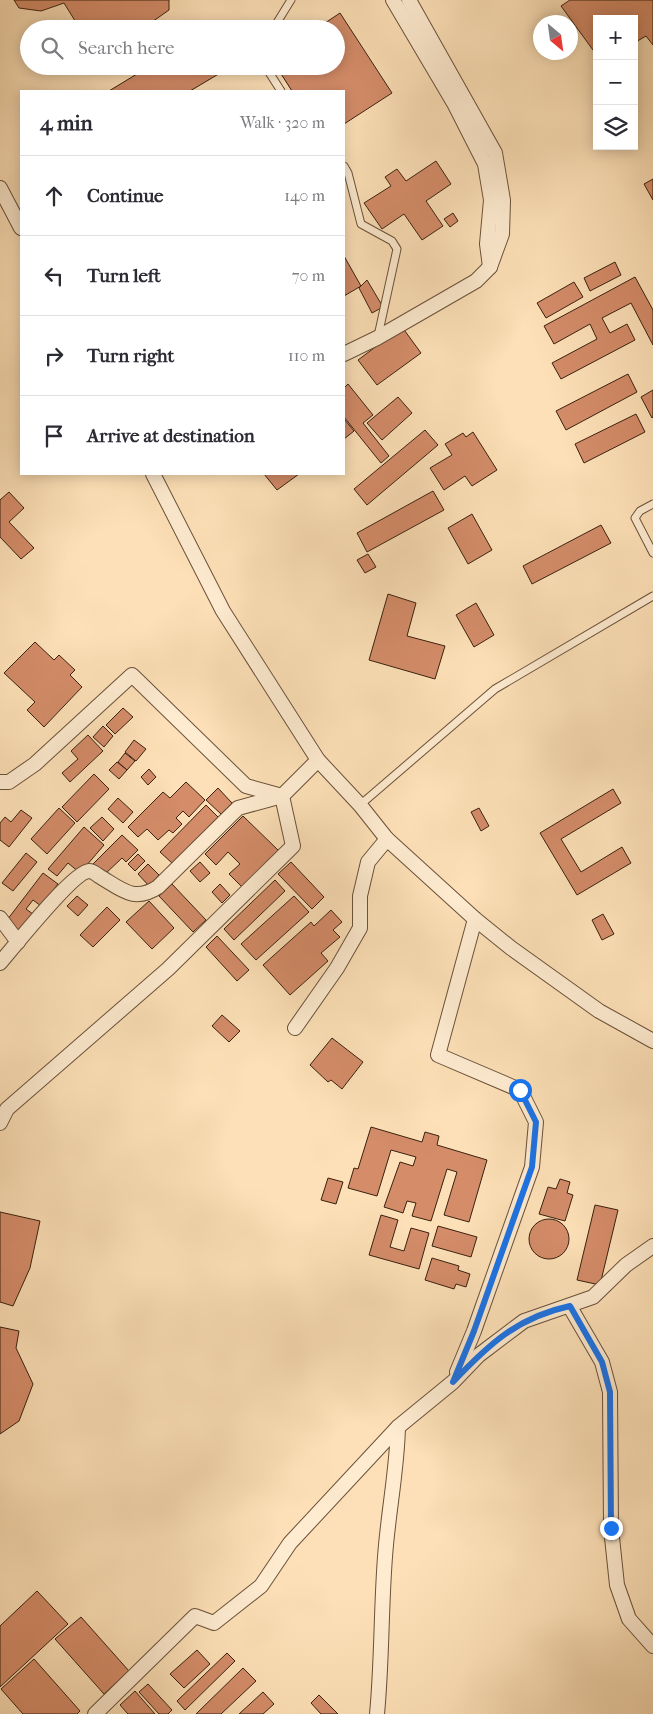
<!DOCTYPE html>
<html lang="en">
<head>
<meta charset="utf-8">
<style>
	:root { --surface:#fff; --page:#f7f7f7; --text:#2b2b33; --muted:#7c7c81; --line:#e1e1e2 }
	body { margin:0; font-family:"IM FELL French Canon",serif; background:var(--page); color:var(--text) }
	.controls { position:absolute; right:15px; top:15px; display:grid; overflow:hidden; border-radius:0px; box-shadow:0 2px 12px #0003 }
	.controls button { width:45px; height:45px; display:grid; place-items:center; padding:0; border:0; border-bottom:1px solid var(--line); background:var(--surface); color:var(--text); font:25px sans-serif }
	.compass { position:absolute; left:533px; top:15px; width:45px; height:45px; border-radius:50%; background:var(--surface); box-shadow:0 2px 12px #0003; rotate:151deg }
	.stop { position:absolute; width:15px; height:15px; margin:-11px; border:4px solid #1a73e8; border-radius:50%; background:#fff }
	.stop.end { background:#1a73e8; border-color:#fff; box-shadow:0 1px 5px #0008 }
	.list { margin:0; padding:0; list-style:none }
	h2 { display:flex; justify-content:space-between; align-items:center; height:65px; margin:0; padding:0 20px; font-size:21px }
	h2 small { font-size:16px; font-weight:400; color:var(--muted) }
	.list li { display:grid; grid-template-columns:32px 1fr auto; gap:15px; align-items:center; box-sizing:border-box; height:80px; padding:0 20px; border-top:1px solid var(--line) }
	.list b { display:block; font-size:19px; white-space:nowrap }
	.list em { font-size:16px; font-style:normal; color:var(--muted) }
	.icon { flex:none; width:28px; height:28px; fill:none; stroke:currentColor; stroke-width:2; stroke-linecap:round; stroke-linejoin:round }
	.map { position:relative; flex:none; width:653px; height:1714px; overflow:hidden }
	.search { position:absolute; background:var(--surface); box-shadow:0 2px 12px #0003; left:20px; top:20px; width:325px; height:55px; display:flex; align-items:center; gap:12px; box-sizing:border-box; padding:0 18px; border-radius:28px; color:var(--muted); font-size:19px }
	.panel { position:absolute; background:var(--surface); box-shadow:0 2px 12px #0003; left:20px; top:90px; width:325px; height:385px; border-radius:0px }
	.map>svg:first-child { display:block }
	.building { fill:#d48c69; stroke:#392110 }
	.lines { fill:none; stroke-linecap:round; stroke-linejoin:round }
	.lane-casing { stroke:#6a513a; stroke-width:9 }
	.street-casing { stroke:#6a513a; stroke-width:16 }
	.lane { stroke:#feebd0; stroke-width:7 }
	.street { stroke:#feebd0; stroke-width:14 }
	.route { stroke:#1a73e8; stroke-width:6 }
</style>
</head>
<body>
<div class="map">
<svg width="653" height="1714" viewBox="0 0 653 1714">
	<rect width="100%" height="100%" fill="#fde0b7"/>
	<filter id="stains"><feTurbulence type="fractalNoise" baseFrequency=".004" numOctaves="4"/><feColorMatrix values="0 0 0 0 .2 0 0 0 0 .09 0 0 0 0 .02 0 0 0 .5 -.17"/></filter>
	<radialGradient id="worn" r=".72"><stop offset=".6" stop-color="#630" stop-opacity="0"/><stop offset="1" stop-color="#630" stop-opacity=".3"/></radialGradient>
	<g class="building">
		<polygon points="14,0 169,0 169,10 142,29 95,29 77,24 64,3 41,11 19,8"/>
		<polygon points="570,0 653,0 653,45 646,36 634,43 634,19 597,19 597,47 593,50 561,6"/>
		<polygon points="340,13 392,93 344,124 344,91 292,91 276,66 336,66 336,29 316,29"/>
		<polygon points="150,66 225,66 227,69 190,91 109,91"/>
		<polygon points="436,161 451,184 426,201 443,226 422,240 404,214 382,229 364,203 391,186 385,177 397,169 406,181"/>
		<polygon points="653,179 653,200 644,184"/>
		<polygon points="453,213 458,221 450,227 444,219"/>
		<polygon points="344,256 361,286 344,296"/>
		<polygon points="615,262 621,275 590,291 584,278"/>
		<polygon points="635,277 653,310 653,345 631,303 602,318 610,333 627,324 635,340 561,379 552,363 597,339 590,324 554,344 544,326"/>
		<polygon points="367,280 383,307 372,313 359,288"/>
		<polygon points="574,282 583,297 546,318 537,303"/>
		<polygon points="402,327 421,353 377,385 358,360"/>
		<polygon points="628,374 637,392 566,430 556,411"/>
		<polygon points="348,384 373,415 363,423 389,456 381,463 344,417 344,388"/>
		<polygon points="653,390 653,417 652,418 641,397"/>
		<polygon points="398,397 412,413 382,440 367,423"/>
		<polygon points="636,414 645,432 584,463 575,444"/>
		<polygon points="344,419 354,431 344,439"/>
		<polygon points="425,430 438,445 367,505 354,489"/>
		<polygon points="473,432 497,470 472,486 465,476 444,490 430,468 452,455 445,444 463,433 466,437"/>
		<polygon points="264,474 299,474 277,490"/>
		<polygon points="433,491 444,510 367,552 357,533"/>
		<polygon points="9,492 24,508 9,522 34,548 21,559 0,537 0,500"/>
		<polygon points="472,514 492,550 468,564 448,528"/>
		<polygon points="601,525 611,543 532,584 523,566"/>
		<polygon points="368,554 376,567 365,573 357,560"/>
		<polygon points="388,594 416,603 407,636 445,646 435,679 369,660"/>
		<polygon points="476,603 494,635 474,647 456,615"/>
		<polygon points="35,642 54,660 59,655 75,670 70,675 82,687 44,727 27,710 35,702 4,673"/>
		<polygon points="123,708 133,717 115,734 106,725"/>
		<polygon points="103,726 113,736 104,747 93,737"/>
		<polygon points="88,735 103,751 70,782 62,773 78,759 71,751"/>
		<polygon points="134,740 146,749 136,761 125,752"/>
		<polygon points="125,753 135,761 127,770 118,762"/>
		<polygon points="117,762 127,770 119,779 109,770"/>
		<polygon points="149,769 156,777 148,785 141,777"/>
		<polygon points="94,774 109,789 77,822 62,807"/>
		<polygon points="186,782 205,800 189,817 183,811 176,818 182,824 173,833 169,830 158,840 147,829 138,837 128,827 163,792 170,798"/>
		<polygon points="218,788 232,803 221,814 206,800"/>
		<polygon points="613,789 621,803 561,839 581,872 622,847 631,863 577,895 540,833"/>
		<polygon points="118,798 133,812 123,823 108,809"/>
		<polygon points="206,805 218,817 172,863 160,852"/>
		<polygon points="59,808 75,823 47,854 31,839"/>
		<polygon points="479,808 489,826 481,831 471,812"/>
		<polygon points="21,810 32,818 9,847 0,840 0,823 5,817 11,822"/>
		<polygon points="243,816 279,851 243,888 229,874 240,864 228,852 216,865 205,854"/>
		<polygon points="102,817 114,829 103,841 90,828"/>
		<polygon points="84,827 104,845 80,873 68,863 57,876 48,869"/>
		<polygon points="122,835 138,850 126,862 122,858 104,875 93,864"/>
		<polygon points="26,853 37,862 13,891 2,883"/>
		<polygon points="138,854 145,861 135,871 128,864"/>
		<polygon points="200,862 210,873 200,882 190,871"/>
		<polygon points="291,862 324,897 312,909 278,874"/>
		<polygon points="148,864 159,875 149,886 138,874"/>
		<polygon points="43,873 58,884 41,906 33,900 26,909 37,917 22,937 4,924"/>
		<polygon points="275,880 285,891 234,940 224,929"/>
		<polygon points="172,884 206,920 193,932 159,896"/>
		<polygon points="220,884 230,895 222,903 212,892"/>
		<polygon points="77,896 88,905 78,916 67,906"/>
		<polygon points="294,896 309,912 256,960 241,944"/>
		<polygon points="149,901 174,928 152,949 126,922"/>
		<polygon points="107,907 120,920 93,947 80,935"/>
		<polygon points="331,910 342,922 333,930 340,937 321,953 328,961 290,995 263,965 311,922 314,926"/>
		<polygon points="603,914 614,934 602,940 592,920"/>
		<polygon points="217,936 249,970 237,981 206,947"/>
		<polygon points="222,1015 240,1031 229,1042 212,1026"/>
		<polygon points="332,1038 363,1062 342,1089 331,1080 328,1082 310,1065"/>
		<polygon points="371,1127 422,1142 425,1132 439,1136 437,1145 487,1160 469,1222 444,1215 457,1172 447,1169 431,1221 412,1216 416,1203 407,1201 403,1213 384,1207 400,1162 413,1166 416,1157 391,1150 377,1196 348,1188 354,1168 358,1169"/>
		<polygon points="328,1178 343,1182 336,1204 321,1200"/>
		<polygon points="560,1179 570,1182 567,1193 573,1195 565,1221 539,1214 548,1187 556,1189"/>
		<polygon points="595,1205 618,1210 600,1285 577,1280"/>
		<polygon points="0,1212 40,1221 30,1268 13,1306 0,1302"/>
		<polygon points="381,1215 398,1220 390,1247 404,1251 411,1228 429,1233 419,1269 369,1255"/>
		<circle cx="549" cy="1239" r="20"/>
		<polygon points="438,1226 477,1237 471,1257 432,1246"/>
		<polygon points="432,1258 459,1266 458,1270 470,1274 466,1287 456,1284 454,1289 425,1280"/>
		<polygon points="0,1327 19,1331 16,1348 33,1384 19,1421 0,1434"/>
		<polygon points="37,1591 68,1624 0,1687 0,1626"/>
		<polygon points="81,1617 129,1671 104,1694 55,1639"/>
		<polygon points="197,1650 210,1664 184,1688 170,1674"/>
		<polygon points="227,1653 235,1661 185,1710 177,1701"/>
		<polygon points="34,1659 80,1711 77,1714 23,1714 1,1689"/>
		<polygon points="243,1668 256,1681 221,1714 196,1714"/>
		<polygon points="148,1684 172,1710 168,1714 159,1714 139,1692"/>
		<polygon points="135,1691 155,1714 128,1714 120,1705"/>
		<polygon points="263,1692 274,1704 263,1714 239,1714"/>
		<polygon points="319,1695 338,1714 321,1714 311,1703"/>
	</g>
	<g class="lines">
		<defs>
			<g id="lane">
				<polyline points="273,29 291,0"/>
				<polyline points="265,66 281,91"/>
				<polyline points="344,166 348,173 361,224 392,241 397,249 378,336"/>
				<polyline points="653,504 640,511 635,518 653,553"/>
				<polyline points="360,805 495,689 653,596"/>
			</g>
			<g id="street">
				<polyline points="393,0 455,105 485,164 491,200 487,244 490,267"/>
				<polyline points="0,188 21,228"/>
				<polyline points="344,354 377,338 476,281 490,267 502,234 503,200 495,153 409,0"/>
				<polyline points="153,474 223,611 318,760 360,805 387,839 475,919 511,948 599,1011 653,1041"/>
				<polyline points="0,782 9,782 35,764 132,675 246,786 282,796 318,760"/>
				<polyline points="0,918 18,942"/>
				<path d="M0 963C13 948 73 872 89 871 93 871 96 874 99 876 121 889 134 903 158 887L238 808 282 796 293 846 168 969 7 1109 0 1123"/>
				<polyline points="295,1028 337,968 360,928 360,896 368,862 387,839"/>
				<polyline points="570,1307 602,1362 610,1392 611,1528 617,1585 629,1619 653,1646"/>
				<polyline points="457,1372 474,1331 532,1167 536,1122 520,1090 438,1055 475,919"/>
				<polyline points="95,1714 195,1616 214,1623 261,1586 290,1543 398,1427 453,1382 479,1355 524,1321 593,1297 626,1265 653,1246"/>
				<path d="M377 1714C382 1662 381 1609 385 1557 388 1513 397 1471 398 1427"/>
			</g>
		</defs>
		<use href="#lane" class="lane-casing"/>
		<use href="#street" class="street-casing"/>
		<use href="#lane" class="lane"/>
		<use href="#street" class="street"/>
	</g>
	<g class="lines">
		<path class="route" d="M520 1090 536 1122 532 1167 474 1331 453 1382C489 1344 518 1317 570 1306L602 1362 610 1392 611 1528"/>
	</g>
	<rect width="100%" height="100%" filter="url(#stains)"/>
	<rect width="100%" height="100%" fill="url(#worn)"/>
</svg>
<div class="controls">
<button>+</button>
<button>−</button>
<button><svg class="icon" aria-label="layers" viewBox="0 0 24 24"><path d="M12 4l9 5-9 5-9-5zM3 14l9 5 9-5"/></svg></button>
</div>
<svg class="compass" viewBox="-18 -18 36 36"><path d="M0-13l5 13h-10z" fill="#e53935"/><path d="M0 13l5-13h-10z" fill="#7c7c81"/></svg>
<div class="stop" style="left:520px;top:1090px"></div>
<div class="stop end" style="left:611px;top:1528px"></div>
<div class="search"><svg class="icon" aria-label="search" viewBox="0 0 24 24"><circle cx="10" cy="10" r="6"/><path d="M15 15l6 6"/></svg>Search here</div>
<section class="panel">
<h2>4 min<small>Walk · 320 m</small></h2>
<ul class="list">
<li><svg class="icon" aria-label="ahead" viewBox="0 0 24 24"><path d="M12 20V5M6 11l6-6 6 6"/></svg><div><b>Continue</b></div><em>140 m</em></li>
<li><svg class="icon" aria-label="left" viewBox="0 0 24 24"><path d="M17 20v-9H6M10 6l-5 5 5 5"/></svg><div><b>Turn left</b></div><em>70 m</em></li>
<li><svg class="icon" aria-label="right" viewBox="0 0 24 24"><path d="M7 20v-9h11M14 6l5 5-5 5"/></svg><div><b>Turn right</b></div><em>110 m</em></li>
<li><svg class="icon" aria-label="arrive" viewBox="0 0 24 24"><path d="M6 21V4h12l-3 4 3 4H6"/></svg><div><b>Arrive at destination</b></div></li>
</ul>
</section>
</div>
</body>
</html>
